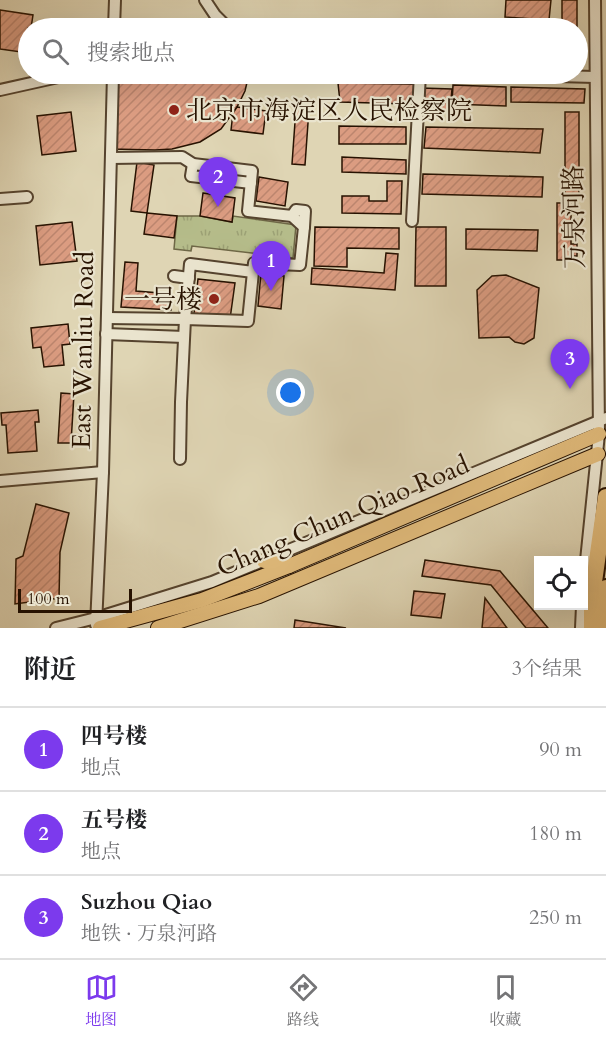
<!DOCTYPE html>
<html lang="zh">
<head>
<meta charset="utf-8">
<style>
	:root { --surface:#fff; --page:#f6f6f6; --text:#202124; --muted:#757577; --line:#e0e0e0; --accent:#7c3aed }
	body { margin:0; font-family:Cardo,"Noto Serif SC",serif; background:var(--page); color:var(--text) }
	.controls { position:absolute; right:18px; bottom:18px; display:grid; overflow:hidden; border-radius:0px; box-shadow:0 6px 24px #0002 }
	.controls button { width:54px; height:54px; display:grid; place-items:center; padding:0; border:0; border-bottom:2px solid var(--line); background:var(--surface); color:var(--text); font:30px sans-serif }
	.scale { position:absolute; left:18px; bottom:15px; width:114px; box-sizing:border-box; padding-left:6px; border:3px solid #271201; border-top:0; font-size:16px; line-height:21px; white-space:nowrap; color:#271201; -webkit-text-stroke:4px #eae4ce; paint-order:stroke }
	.you { position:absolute; left:291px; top:393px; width:21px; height:21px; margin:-15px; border:4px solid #fff; border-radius:50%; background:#1a73e8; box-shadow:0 0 0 9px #1a73e833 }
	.badge { display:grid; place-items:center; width:39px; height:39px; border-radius:50%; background:var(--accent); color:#fff; font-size:20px; font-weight:700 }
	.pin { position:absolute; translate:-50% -50px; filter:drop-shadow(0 2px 3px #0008) }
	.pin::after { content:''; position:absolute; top:32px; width:21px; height:18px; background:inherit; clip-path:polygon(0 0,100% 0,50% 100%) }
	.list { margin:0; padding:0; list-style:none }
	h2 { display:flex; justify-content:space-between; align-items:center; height:78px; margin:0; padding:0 24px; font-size:26px }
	h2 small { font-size:20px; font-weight:400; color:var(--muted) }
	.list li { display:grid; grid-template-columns:39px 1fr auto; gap:18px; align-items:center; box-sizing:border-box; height:84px; padding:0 24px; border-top:2px solid var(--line) }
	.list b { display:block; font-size:22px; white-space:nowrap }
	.list p { margin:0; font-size:20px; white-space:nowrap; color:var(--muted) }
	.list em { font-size:20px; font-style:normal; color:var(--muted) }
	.icon { flex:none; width:33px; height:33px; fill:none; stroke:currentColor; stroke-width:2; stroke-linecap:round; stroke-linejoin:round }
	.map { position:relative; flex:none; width:606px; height:628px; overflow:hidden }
	.search { position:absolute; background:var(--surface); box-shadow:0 6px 24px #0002; left:18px; right:18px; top:18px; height:66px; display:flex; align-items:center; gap:15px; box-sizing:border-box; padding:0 21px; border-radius:33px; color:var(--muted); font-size:22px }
	.sheet { height:330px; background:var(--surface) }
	nav { display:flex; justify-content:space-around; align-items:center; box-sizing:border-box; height:84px; border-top:2px solid var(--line); background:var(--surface); font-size:16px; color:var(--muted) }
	nav a { display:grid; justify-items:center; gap:3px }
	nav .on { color:var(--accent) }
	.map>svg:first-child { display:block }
	.park { fill:url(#park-tufts); stroke:#6e6746; stroke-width:1.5 }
	.building { fill:url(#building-hatch); stroke:#271201; stroke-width:1.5 }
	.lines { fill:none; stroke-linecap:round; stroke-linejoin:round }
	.minor-casing { stroke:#55432e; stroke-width:14 }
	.major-casing { stroke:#271201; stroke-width:16 }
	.highway-casing { stroke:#271201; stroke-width:20 }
	.minor { stroke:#eae4ce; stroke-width:10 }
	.major { stroke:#e0ba7a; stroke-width:14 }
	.highway { stroke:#e0ba7a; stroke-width:16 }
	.poi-dot { fill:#8f2418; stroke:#eae4ce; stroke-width:2 }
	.labels { text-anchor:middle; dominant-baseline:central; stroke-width:4.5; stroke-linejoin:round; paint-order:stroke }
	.poi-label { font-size:26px; fill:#271201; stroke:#eae4ce; text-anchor:start }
	.street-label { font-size:26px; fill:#271201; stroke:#eae4ce }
</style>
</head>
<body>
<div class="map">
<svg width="606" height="628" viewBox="0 0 606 628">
	<defs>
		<pattern id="park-tufts" width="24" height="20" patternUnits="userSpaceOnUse" patternTransform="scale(1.5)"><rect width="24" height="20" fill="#b5bc8a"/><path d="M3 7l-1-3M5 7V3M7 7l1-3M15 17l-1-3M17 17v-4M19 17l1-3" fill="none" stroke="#9ca175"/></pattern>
		<pattern id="building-hatch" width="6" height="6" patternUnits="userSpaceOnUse" patternTransform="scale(1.5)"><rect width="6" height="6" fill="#db9c81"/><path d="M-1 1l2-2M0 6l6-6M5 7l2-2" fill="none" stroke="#bc856e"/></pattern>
	</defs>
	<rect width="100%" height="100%" fill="#dfd5b4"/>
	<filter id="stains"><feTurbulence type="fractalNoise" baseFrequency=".00333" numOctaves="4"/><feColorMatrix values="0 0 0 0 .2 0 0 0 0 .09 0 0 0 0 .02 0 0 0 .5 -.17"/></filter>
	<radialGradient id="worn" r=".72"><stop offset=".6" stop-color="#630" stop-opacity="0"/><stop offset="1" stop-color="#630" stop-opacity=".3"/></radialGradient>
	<polygon class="park" points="177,216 200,216 232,222 233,216 296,225 293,258 192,246 191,251 174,249"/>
	<g class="building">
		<polygon points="506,0 551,0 549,20 505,17"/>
		<rect x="562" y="0" width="15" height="28"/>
		<polygon points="0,10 33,15 31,28 28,28 28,53 0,49"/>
		<polygon points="113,74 249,74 245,91 237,107 221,129 200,142 172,149 155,150 111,149"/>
		<polygon points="338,83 414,84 417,96 407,104 340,102"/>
		<polygon points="453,85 506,87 506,106 452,104"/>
		<polygon points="511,87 585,89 584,103 511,102"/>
		<polygon points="421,88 452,89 450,110 421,109"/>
		<polygon points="237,107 266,111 263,134 231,130 233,113"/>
		<polygon points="296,108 309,109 305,165 292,164"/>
		<polygon points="71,112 76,151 42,155 37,116"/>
		<rect x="565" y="112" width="14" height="83"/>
		<polygon points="339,126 406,127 406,144 339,144"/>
		<polygon points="426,127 543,129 540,153 424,148"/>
		<polygon points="342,157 406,160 406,174 342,172"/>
		<polygon points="137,162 154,165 147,213 131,211"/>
		<polygon points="423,174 543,177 542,197 422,194"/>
		<polygon points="259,177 288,182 285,206 256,201"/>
		<polygon points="387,181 402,181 401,214 342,213 342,196 369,196 369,201 387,201"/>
		<polygon points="203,193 235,198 232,222 200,216"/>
		<polygon points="557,203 571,203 571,244 577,244 577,256 571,256 571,260 557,260"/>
		<polygon points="147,213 177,216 174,238 144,234"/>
		<polygon points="72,222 77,261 40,265 36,226"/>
		<polygon points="315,227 399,228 399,249 347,248 347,267 314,266"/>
		<polygon points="416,227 446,227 446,286 415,286"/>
		<polygon points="466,229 538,230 537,251 466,249"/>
		<polygon points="386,253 398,254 395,290 311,284 312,268 384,273"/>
		<polygon points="125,262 138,263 136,291 172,294 171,310 121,307"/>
		<polygon points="261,273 284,276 281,309 258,306"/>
		<polygon points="506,275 539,288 534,338 524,344 515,342 509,337 479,338 477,290 492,276"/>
		<polygon points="198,279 235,283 230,319 194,314"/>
		<polygon points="68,324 70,344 62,345 64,365 44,367 41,347 33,348 31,328"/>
		<polygon points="61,393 74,394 71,443 58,443"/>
		<polygon points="38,410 39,422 35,422 37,451 8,453 6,425 2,425 1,413"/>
		<polygon points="36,504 69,513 60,552 59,598 15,604 16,559 23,556"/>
		<polygon points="425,560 500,571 548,628 526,628 491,585 422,576"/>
		<polygon points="414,591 445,594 441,618 411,615"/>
		<polygon points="485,598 507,628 482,628"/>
		<polygon points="295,620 346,628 294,628"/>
	</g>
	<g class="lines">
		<defs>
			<g id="minor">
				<polyline points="205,0 215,15 228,28"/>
				<polyline points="114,28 115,0"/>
				<polyline points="475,74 595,77"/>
				<polyline points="0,90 72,74"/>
				<polyline points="193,164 191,176 251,183"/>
				<polyline points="0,199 27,197"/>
				<polyline points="292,216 296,210 305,211 304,227"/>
				<polyline points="412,221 420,74"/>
				<polyline points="174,276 189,278"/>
				<polyline points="107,318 185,319 190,264 253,272 254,263 300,265 304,227 292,216 248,211 252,171 193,164 182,157 111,158"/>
				<polyline points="106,334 184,337"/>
				<polyline points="180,459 181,402 185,319 248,321 253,272"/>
				<polyline points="0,481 103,472"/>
				<polyline points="584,580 599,434 595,0"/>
				<polyline points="96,625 103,472 113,74"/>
				<polyline points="56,628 96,618 212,582 606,418"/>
				<polyline points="581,628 582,606"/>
			</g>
			<g id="major">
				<polyline points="264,561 289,566"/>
				<polyline points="100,628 202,600 289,566 599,434"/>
				<polyline points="158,628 259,596 598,454"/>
			</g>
			<g id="highway">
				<polyline points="592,628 592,596 606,497"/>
				<polyline points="601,628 606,588"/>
			</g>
		</defs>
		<use href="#minor" class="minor-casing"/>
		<use href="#major" class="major-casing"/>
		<use href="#highway" class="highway-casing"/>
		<use href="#minor" class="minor"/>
		<use href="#major" class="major"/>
		<use href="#highway" class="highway"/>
	</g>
	<g class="poi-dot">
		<circle cx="174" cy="110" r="6"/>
		<circle cx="214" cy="299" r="6"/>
	</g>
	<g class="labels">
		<g class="poi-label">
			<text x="186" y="110">北京市海淀区人民检察院</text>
			<text x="202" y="299" text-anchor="end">一号楼</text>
		</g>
		<g class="street-label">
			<text transform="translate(574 217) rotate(-91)">万泉河路</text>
			<text transform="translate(83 350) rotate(-89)">East Wanliu Road</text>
			<text transform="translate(343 516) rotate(-23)">Chang Chun Qiao Road</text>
		</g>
	</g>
	<rect width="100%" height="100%" filter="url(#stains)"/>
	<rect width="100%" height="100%" fill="url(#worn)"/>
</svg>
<div class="controls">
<button><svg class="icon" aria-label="locate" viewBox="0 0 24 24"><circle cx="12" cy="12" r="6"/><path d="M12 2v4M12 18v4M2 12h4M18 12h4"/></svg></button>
</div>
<div class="scale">100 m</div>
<div class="you"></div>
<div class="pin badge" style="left:271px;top:291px">1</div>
<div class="pin badge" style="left:218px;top:207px">2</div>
<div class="pin badge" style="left:570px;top:389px">3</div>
<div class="search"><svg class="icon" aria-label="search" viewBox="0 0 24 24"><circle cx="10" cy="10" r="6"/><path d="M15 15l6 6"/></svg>搜索地点</div>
</div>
<section class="sheet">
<h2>附近<small>3个结果</small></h2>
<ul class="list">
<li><span class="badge">1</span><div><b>四号楼</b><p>地点</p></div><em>90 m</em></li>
<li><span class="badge">2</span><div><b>五号楼</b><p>地点</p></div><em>180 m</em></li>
<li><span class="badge">3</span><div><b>Suzhou Qiao</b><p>地铁 · 万泉河路</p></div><em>250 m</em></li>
</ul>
</section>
<nav>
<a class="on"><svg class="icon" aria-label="map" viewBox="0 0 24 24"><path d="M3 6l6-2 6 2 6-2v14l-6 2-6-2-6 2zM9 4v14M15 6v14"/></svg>地图</a>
<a><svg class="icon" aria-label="directions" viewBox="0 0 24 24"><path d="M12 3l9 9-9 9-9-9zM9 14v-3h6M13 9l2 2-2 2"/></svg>路线</a>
<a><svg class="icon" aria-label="saved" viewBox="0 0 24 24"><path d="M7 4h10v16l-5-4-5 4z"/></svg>收藏</a>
</nav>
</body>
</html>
